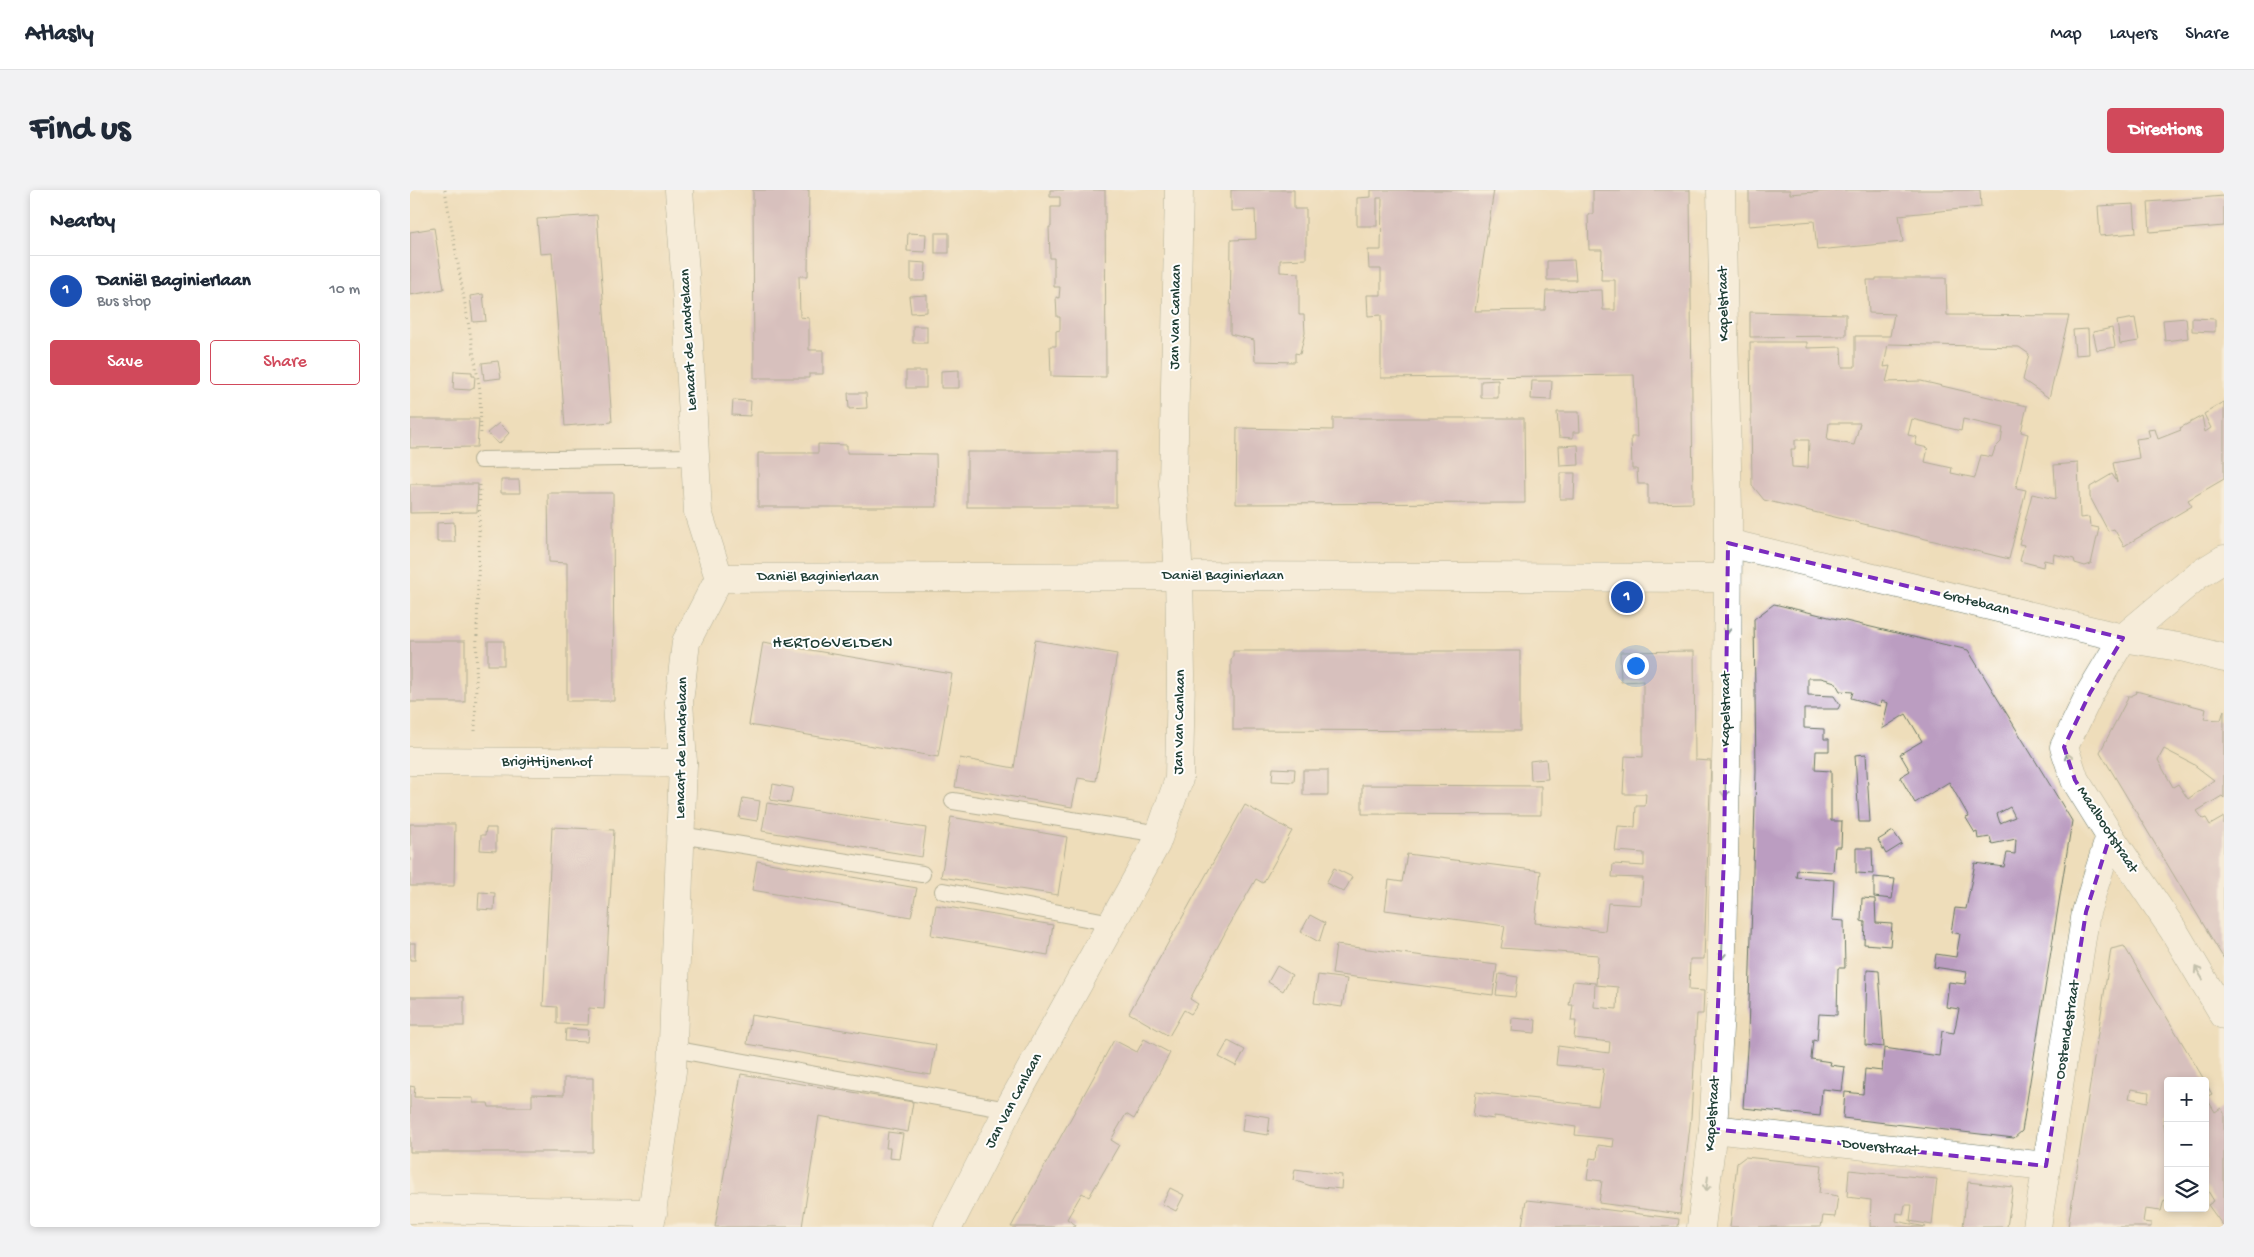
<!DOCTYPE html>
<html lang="en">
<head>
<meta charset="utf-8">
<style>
	:root { --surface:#fff; --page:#f2f2f3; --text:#1f2937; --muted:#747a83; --line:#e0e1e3; --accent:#d1495b }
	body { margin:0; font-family:"Gochi Hand",sans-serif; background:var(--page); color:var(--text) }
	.controls { position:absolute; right:15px; bottom:15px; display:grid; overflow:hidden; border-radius:5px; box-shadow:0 2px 8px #0003 }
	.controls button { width:45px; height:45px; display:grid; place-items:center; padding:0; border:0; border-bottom:1px solid var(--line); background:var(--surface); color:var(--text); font:25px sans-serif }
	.you { position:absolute; left:1225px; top:475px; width:18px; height:18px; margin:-12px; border:4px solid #fff; border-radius:50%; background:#1a73e8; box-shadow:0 0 0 8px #1a73e833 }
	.badge { display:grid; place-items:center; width:32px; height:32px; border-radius:50%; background:var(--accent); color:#fff; font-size:16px; font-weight:700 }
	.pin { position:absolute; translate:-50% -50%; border:2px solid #fff; box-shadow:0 1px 5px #0006 }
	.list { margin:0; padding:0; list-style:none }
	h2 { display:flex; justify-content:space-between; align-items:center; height:65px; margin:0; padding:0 20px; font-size:21px }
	h2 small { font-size:16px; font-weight:400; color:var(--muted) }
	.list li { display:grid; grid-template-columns:32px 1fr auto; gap:15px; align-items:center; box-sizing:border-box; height:70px; padding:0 20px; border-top:1px solid var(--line) }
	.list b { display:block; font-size:19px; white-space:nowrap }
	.list p { margin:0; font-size:16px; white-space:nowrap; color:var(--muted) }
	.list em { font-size:16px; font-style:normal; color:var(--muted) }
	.actions { display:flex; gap:10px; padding:15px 20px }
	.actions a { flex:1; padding:11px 0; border:1px solid var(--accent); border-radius:5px; text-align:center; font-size:18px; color:var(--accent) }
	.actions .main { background:var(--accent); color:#fff }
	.icon { flex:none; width:28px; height:28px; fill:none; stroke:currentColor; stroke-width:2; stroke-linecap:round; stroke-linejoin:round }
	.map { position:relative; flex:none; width:1814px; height:1037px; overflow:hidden; border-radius:5px }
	header { display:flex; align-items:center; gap:30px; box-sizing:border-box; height:70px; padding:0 25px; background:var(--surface); border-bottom:1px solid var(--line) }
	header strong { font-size:24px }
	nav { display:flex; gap:28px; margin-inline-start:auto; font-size:18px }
	.intro { display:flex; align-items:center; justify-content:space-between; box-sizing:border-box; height:120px; padding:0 30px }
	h1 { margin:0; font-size:35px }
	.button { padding:12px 22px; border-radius:5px; background:var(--accent); color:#fff; font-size:18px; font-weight:700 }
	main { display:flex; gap:30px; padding:0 30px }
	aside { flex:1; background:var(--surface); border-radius:5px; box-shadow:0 2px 8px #0003 }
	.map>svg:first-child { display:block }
	.building { fill:#bb9dc1; fill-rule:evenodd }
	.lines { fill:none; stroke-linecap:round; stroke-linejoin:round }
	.lane-casing { stroke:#677563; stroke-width:18 }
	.street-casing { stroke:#677563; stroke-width:29 }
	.path { stroke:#677563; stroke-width:3; stroke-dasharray:1 4; stroke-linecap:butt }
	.lane { stroke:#fff; stroke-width:16 }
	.street { stroke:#fff; stroke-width:28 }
	.oneway { stroke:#8f9e9a }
	.marked { fill:none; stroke:#7b2cbf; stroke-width:4; stroke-dasharray:10 6; stroke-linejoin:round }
	.labels { text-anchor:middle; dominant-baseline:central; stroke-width:4; stroke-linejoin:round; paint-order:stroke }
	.street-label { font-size:15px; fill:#1f3d34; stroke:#fff }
	.neighbourhood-label { font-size:16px; letter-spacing:1px; fill:#1f3d34; stroke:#fff }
</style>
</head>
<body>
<header>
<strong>Atlasly</strong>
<nav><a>Map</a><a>Layers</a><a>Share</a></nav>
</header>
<div class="intro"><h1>Find us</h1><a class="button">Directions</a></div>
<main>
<aside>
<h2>Nearby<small></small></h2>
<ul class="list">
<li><span class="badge" style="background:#1a4fb4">1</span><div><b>Daniël Baginierlaan</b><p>Bus stop</p></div><em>10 m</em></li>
</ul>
<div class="actions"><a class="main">Save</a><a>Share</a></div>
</aside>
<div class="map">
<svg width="1814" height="1037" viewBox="0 0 1814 1037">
	<rect width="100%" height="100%" fill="#fff"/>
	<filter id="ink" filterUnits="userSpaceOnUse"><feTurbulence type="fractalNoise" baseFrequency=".02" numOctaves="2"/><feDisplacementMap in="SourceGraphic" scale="10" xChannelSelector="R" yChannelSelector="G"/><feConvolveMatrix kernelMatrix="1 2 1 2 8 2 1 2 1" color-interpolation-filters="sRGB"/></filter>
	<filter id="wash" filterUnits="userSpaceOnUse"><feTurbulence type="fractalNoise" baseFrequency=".0096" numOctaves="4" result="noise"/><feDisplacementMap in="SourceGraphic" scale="20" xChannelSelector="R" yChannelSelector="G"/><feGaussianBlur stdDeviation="1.12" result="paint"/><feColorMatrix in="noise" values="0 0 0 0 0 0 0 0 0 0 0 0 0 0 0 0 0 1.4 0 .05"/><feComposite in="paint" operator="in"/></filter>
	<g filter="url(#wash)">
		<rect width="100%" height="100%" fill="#eeddba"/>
		<g id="blocks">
			<g class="building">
				<polygon points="343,0 399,0 398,86 389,86 390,127 399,128 399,160 413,160 413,184 399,184 399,188 344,188"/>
				<polygon points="640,0 695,0 696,187 641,186 640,156 646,156 646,141 650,140 650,127 647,127 646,107 649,108 650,97 644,97 644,68 640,68 639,37 641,37 641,17 650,17 650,7 640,7"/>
				<polygon points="821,0 884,0 884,19 896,19 896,69 870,70 870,82 889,83 889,125 894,125 895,143 890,164 885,163 885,172 845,171 844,150 820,144 821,50 846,49 845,20 821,21"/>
				<polygon points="961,0 1084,0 1065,121 1135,120 1136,101 1192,100 1193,120 1205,120 1205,90 1191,90 1192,60 1179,60 1178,24 1183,24 1183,0 1280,0 1283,313 1238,314 1238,294 1228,294 1227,279 1222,279 1221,247 1227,247 1224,185 971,188 971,125 958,126 957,105 971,105 971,79 959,79 958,60 971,60 972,8 967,8 967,36 947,36 947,8 961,7"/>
				<polygon points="1339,0 1380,0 1380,4 1430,0 1570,0 1571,17 1489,25 1493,52 1407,60 1404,31 1339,36"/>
				<polygon points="1814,6 1814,36 1740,42 1738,12"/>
				<polygon points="1724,14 1726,43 1690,46 1688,16"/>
				<polygon points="187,25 202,232 155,236 142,63 130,64 127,29"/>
				<polygon points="24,38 34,99 0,105 0,42"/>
				<polygon points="498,43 516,44 515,62 497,61"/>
				<rect x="525" y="43" width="14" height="20"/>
				<polygon points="1164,70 1166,90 1137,90 1137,71"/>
				<polygon points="501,72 516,73 515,91 501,91"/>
				<path d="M1466 88H1536L1537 125 1659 126 1639 208 1613 190 1619 164 1609 157 1478 154 1474 177 1480 176 1476 192 1511 191 1617 216 1611 242 1618 244 1606 298 1616 300 1599 369 1354 310 1342 295 1340 152H1397V158L1431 157 1432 177H1445V146H1480L1484 124 1459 123 1457 90H1466ZM1502 229 1551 241 1553 229 1593 238 1591 252 1585 258 1582 267 1571 265 1565 288 1541 283 1542 278 1515 272 1518 258 1505 255 1507 247 1498 245ZM1419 233H1450L1444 255 1417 250ZM1385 250H1399L1398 278 1382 277 1381 259H1385Z"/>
				<polygon points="73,104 76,131 63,132 60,106"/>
				<polygon points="517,105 517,122 501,123 499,106"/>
				<polygon points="1340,122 1436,124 1436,146 1340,147"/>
				<polygon points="1725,128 1729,151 1710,154 1707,131"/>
				<polygon points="1776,128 1778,148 1755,151 1753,130"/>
				<polygon points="1782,128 1805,129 1805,142 1782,141"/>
				<rect x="503" y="136" width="14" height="17"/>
				<polygon points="1702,138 1705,157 1687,160 1683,142"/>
				<polygon points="1678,139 1679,164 1665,165 1663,140"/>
				<polygon points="88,171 91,188 74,190 72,173"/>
				<polygon points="549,180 549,198 531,198 531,181"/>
				<polygon points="44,181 62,182 62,186 65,186 64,198 60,200 43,199"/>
				<rect x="496" y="181" width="20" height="17"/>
				<polygon points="1088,190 1088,208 1071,208 1071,191"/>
				<polygon points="1122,191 1142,191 1141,210 1121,209"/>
				<polygon points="438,203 456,203 457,218 439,219"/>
				<polygon points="323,210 341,211 340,226 322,225"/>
				<polygon points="1814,212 1814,289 1778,310 1782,316 1714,356 1704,339 1698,341 1680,307 1680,297 1702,284 1707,292 1703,273 1729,268 1726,249 1740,247 1738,240 1745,239 1748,249 1771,240 1770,238 1792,226 1795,242 1801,238 1794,224"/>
				<polygon points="1147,222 1169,222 1170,242 1163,242 1163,248 1149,247"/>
				<polygon points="923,228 1114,228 1115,313 826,314 827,238 923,240"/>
				<polygon points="0,229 69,229 67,257 0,258"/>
				<polygon points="89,233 99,243 89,254 77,243"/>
				<polygon points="408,254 437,255 437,263 526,264 527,317 348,317 348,263 408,263"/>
				<polygon points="1168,255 1169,275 1150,276 1149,256"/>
				<rect x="557" y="262" width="149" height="55"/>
				<polygon points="1668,273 1670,328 1679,327 1680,336 1689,338 1681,374 1675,376 1665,373 1664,369 1644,364 1643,372 1634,370 1633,377 1610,371 1614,355 1609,354 1622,304 1646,309 1644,275"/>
				<polygon points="1150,283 1165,283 1164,309 1150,309"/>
				<polygon points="91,290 109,290 110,303 91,303"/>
				<polygon points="0,294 68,294 67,322 0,323"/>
				<polygon points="138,303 203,303 204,511 157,511 157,373 139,372"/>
				<polygon points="44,332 45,352 27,352 27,333"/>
				<path d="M1364 414 1558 460 1662 631 1612 941 1604 948 1433 928 1435 902 1453 904 1455 879 1472 881 1474 858 1529 866 1532 841 1544 843 1549 819 1536 817 1539 792 1555 794 1557 782 1524 777 1526 764 1546 767 1550 744 1541 742 1545 718 1556 719 1565 673 1594 677 1597 663 1605 664 1606 649 1582 654 1580 647 1568 649 1567 642 1565 643 1556 628 1559 627 1539 592 1505 613 1490 587 1500 581 1490 564 1512 551 1496 524 1472 539 1478 513 1471 511 1470 516 1441 508 1443 502 1430 501 1425 492 1411 488H1398V505L1424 506 1430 515 1428 519H1394V538L1414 539V549H1419V561H1406L1405 580 1421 581V631H1432L1431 657H1425L1423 682 1387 680 1386 687 1424 690 1422 730 1434 731 1435 778H1428L1427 825 1409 824 1407 851 1403 850 1401 869 1421 872 1420 875 1435 877 1432 901 1412 899 1410 926 1333 918 1338 844 1346 581 1344 429ZM1600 617 1605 627 1590 633 1587 624Z"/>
				<polygon points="625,450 707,464 686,591 668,588 662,617 545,597 550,568 604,578"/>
				<rect x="0" y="451" width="55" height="61"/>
				<rect x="78" y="451" width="16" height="24"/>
				<polygon points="353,452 542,484 528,567 339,535"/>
				<polygon points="823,461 1110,461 1110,541 823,540 823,502 821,499 821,470 823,468"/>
				<polygon points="1284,461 1285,570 1301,571 1294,769 1280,769 1279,800 1294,801 1293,824 1287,824 1281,927 1270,1024 1189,1013 1192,991 1177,989 1180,968 1187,969 1188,955 1203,957 1204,949 1165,945 1166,937 1153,935 1084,926 1084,929 1063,926 1066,902 1188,916 1194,879 1146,875 1148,856 1199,863 1200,852 1164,848 1166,831 1161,831 1163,815 1159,815 1163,791 1185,793 1184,817 1207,819 1208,797 1186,795 1188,765 1091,758 1095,736 975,720 979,690 992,692 997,664 1131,681 1125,733 1195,741 1198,713 1231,715 1233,688 1202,687 1203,674 1234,676 1234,663 1205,661 1208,636 1225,637 1226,616 1235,616 1236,604 1213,604 1215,566 1233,567 1233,491 1211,492 1210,462"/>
				<path d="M1726 501 1796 519 1794 529 1811 530 1814 520V608L1812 606 1787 621 1793 629 1796 628 1800 635 1814 627V769L1690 562 1718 508 1717 506H1721L1727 503ZM1754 559 1783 574 1804 590 1778 609 1768 594 1763 597 1748 570Z"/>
				<polygon points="1456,564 1460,632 1449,632 1445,565"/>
				<polygon points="1136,569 1138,589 1121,590 1120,571"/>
				<polygon points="863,578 885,579 884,592 862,591"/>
				<rect x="893" y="580" width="25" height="25"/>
				<polygon points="363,594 383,598 380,613 360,610"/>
				<polygon points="952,595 1131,596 1131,625 952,624"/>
				<polygon points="333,608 350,611 347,631 329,628"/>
				<polygon points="357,613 516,638 512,667 352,641"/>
				<polygon points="835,615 882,641 853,693 846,689 816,741 780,809 788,814 781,824 774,820 759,846 719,823"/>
				<polygon points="541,627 657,647 648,705 531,687"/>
				<polygon points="0,634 45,634 44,696 0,696"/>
				<polygon points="142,637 204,640 194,819 179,818 178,835 147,834 147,817 133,816"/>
				<polygon points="76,638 86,638 86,661 70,660 71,645 75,645"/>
				<polygon points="1483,641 1492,654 1476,664 1468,650"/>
				<polygon points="1446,658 1462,658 1463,684 1446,683"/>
				<polygon points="347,671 507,698 501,727 342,700"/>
				<polygon points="924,678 942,687 934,702 916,693"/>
				<polygon points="1464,687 1485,689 1482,709 1464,707"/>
				<polygon points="69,702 85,703 84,720 68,719"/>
				<polygon points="1452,708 1465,709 1466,733 1482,734 1480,756 1454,754 1455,732 1451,731"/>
				<polygon points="526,715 643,735 638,765 521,745"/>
				<polygon points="900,725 915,733 909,752 891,742"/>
				<rect x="0" y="753" width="5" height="17"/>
				<polygon points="926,755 1087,775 1083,805 922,784"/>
				<path d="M1714 756 1795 891H1758V927L1753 929 1758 955V1011L1754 1010 1751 1021 1735 1019 1733 1032 1741 1033V1037H1658L1701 759ZM1721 899 1739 902 1738 912 1719 908Z"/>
				<polygon points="867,776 882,785 873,801 858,792"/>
				<polygon points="1457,780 1469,781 1474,857 1455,855"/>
				<polygon points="1089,784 1108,787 1105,807 1086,805"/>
				<polygon points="908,785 937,789 932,817 904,813"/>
				<rect x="0" y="807" width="54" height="29"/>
				<polygon points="341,825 526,855 521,885 337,854"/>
				<polygon points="1102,828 1126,830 1125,843 1101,841"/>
				<polygon points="156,839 178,840 177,852 155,851"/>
				<polygon points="734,849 760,863 724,929 716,924 701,950 709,955 679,1007 672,1003 657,1029 666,1035 665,1037 601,1037 704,850 727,862"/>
				<polygon points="818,851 835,860 826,876 809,867"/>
				<polygon points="331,884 503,912 498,942 409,926 392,1037 305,1037"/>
				<polygon points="154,888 183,888 183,962 0,962 0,896 5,897 4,907 63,908 63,913 78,913 79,917 122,917 122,904 154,905"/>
				<polygon points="1795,892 1802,904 1796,907 1805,922 1811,918 1814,923 1814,1037 1798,1015 1804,1011 1795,996"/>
				<polygon points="834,923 860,927 858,945 832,941"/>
				<polygon points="478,942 493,944 489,969 479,968 480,958 476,958"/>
				<polygon points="1335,967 1412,975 1409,1003 1428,1006 1425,1027 1413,1026 1411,1037 1320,1037 1327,973"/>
				<polygon points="885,979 932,985 931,999 901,996 883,990"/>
				<polygon points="1439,980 1527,989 1522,1035 1500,1031 1502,1015 1495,1015 1493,1024 1487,1023 1486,1031 1516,1037 1460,1037 1461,1010 1437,1007"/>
				<polygon points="1558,992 1603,997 1597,1037 1553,1037"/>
				<polygon points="760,998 774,1005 766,1021 752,1014"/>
				<polygon points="1116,1010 1145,1013 1269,1029 1268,1037 1123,1037 1112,1036"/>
			</g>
		</g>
	</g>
	<g filter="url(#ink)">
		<use href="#blocks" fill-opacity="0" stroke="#677563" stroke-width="1"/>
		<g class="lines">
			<defs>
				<g id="lane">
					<polyline points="71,270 284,267"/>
					<polyline points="543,611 750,644"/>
					<polyline points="270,645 512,684"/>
					<polyline points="533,701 702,733"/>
					<polyline points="263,859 598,920"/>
				</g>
				<g id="street">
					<polyline points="1318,353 1713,448 1775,458 1814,468"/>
					<polyline points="1814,369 1788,385 1713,448 1680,503 1654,557 1665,590 1700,646 1764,741 1814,825"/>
					<polyline points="309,388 769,386 1317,388"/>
					<polyline points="0,571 273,573"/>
					<polyline points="1303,939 1636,976"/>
					<polyline points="0,1019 243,1023"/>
					<polyline points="240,1037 262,881 273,573 269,512 276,452 309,388 288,322 276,97 269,0"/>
					<polyline points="538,1037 598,920 746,654 769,589 771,485 769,386 763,295 769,0"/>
					<polyline points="1291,1037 1303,939 1311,804 1317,529 1318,322 1311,0"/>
					<polyline points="1627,1037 1676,722 1700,646"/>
				</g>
			</defs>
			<use href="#lane" class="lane-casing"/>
			<use href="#street" class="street-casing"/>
			<g class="path">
				<polyline points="35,0 70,200 71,246"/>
				<polyline points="65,541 70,294"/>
			</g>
			<use href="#lane" class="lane"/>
			<use href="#street" class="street"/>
		</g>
		<defs><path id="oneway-shaft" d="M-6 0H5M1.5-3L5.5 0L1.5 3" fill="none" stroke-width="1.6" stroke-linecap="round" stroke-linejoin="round" transform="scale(1.25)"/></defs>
		<g class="oneway">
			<use href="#oneway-shaft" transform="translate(1317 437) rotate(90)"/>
			<use href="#oneway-shaft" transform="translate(1659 570) rotate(-107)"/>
			<use href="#oneway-shaft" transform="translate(1315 600) rotate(91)"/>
			<use href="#oneway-shaft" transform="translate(1312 762) rotate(92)"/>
			<use href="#oneway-shaft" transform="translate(1789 783) rotate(-121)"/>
			<use href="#oneway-shaft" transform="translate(1297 994) rotate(97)"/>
		</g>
	</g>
	<path d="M0 0H1814V1037H0ZM1318 353 1713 448 1680 503 1654 557 1665 590 1700 646 1676 722 1636 976 1303 939 1314 666Z" fill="#eeddba" fill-opacity=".55" fill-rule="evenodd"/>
	<path class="marked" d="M1318 353 1713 448 1680 503 1654 557 1665 590 1700 646 1676 722 1636 976 1303 939 1314 666Z"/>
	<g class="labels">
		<g class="street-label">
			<text transform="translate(1314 114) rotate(-91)">Kapelstraat</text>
			<text transform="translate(766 127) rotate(-89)">Jan Van Canlaan</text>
			<text transform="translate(279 150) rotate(-93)">Lenaart de Landrelaan</text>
			<text x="813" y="386">Daniël Baginierlaan</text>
			<text x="408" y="387">Daniël Baginierlaan</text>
			<text transform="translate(1566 413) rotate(14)">Grotebaan</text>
			<text transform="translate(1316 519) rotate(-90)">Kapelstraat</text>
			<text transform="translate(770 532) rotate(-89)">Jan Van Canlaan</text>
			<text transform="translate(272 558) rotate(-89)">Lenaart de Landrelaan</text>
			<text x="137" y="572">Brigittijnenhof</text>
			<text transform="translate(1697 640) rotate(57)">Maalbootstraat</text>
			<text transform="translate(1658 840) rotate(-81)">Oostendestraat</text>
			<text transform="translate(604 911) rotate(-62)">Jan Van Canlaan</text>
			<text transform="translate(1303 924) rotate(-86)">Kapelstraat</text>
			<text transform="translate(1470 958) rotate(6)">Doverstraat</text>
		</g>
		<g class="neighbourhood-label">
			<text x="423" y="454">HERTOGVELDEN</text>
		</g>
	</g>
</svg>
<div class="controls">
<button>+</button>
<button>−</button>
<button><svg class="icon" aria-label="layers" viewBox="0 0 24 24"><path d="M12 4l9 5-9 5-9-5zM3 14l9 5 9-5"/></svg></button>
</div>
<div class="you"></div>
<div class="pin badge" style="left:1217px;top:407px;background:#1a4fb4">1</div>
</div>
</main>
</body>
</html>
